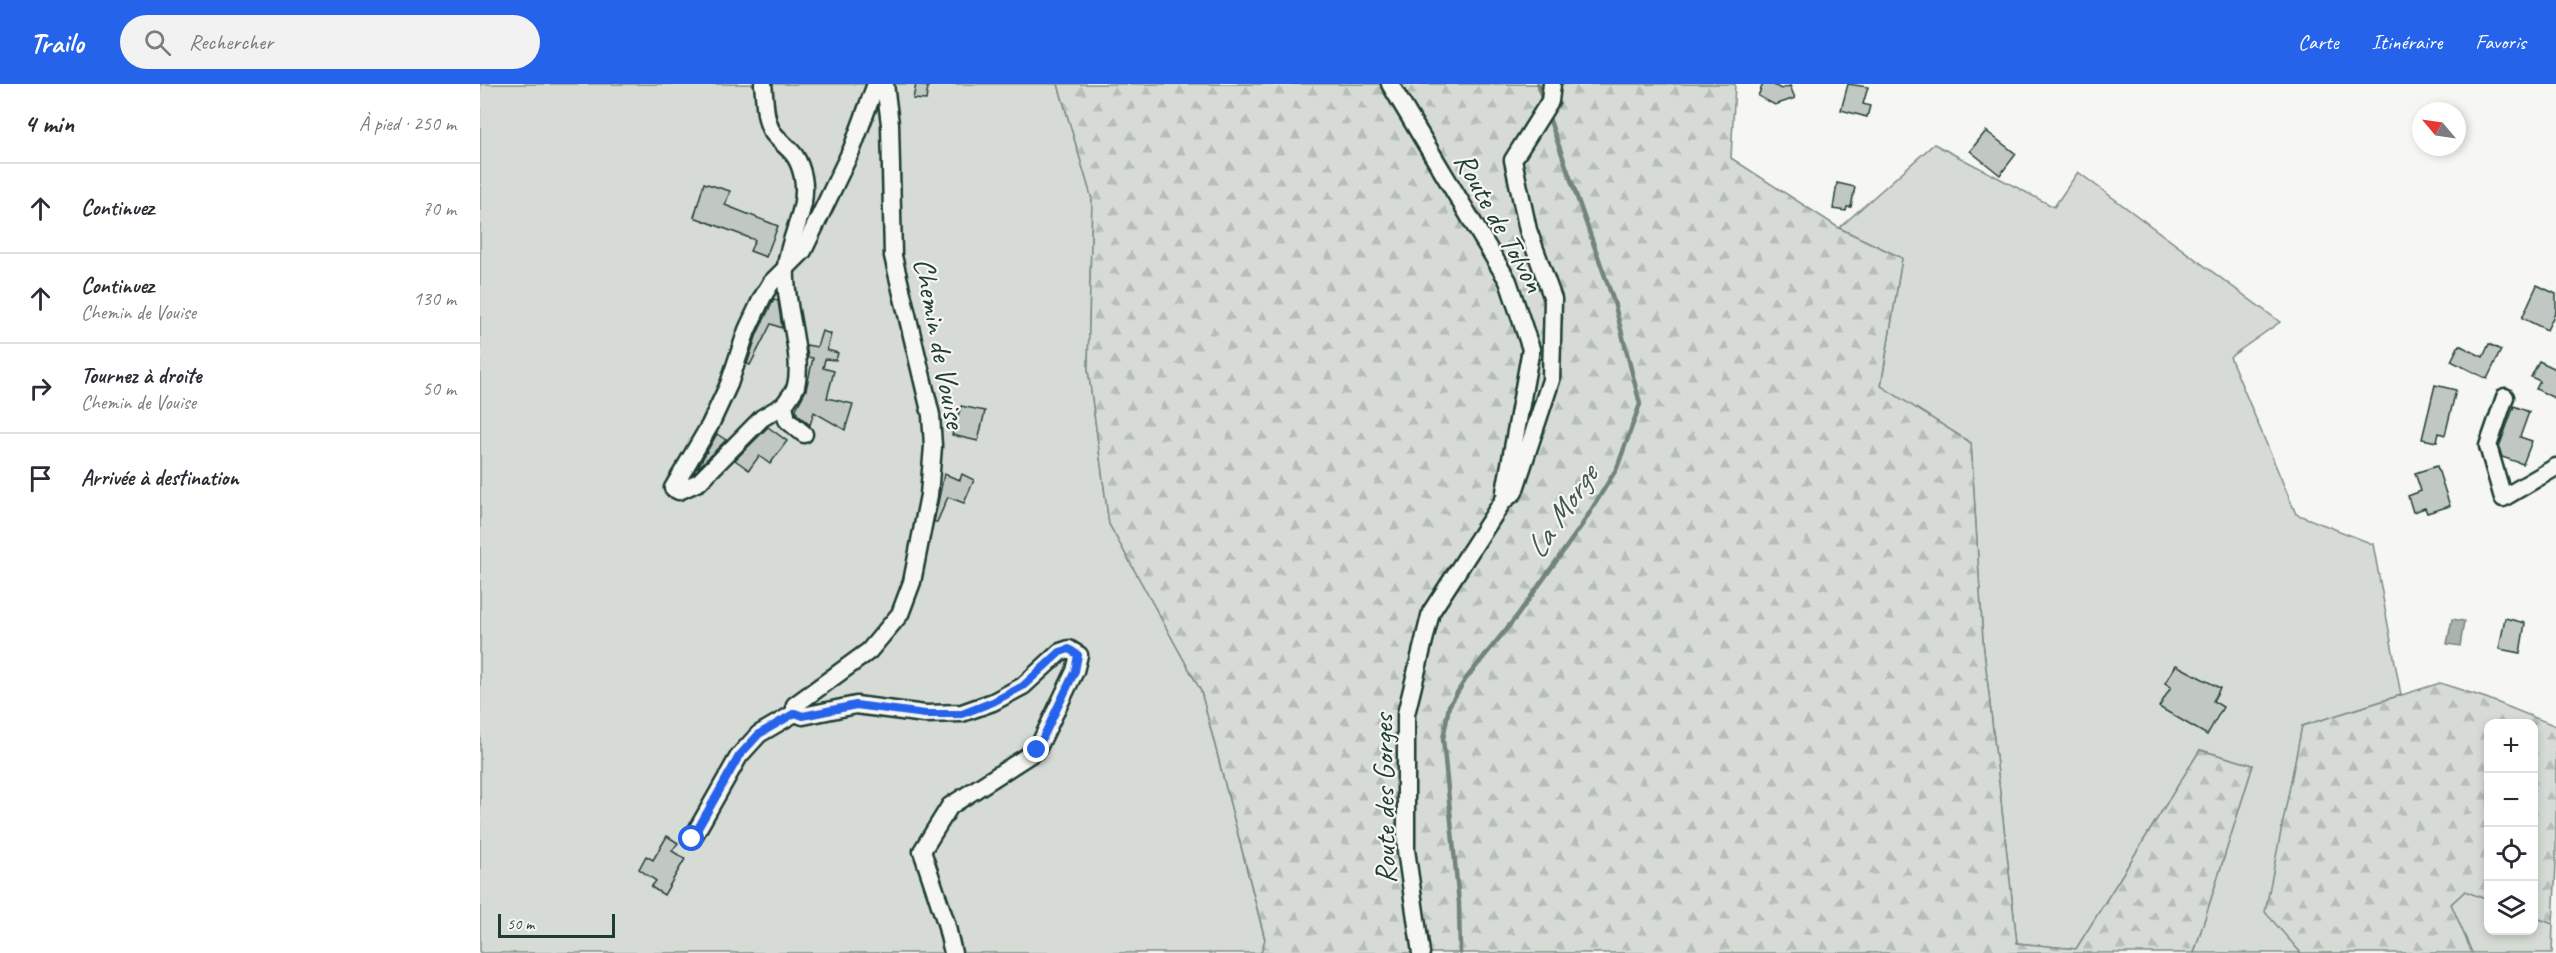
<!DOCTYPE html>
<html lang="fr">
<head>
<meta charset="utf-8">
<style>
	:root { --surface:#fff; --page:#f2f2f3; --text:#2b2b33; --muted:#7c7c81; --line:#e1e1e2; --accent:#2563eb }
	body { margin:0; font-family:Caveat,sans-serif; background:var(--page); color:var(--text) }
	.controls { position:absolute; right:18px; bottom:18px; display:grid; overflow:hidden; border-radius:12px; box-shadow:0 3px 9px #0003 }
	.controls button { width:54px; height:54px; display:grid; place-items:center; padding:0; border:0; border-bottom:2px solid var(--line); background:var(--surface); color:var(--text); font:30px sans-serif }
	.compass { position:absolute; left:1932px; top:18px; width:54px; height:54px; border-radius:50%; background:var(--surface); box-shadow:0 3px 9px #0003; rotate:299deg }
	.scale { position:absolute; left:18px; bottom:15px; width:117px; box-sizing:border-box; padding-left:6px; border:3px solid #1f3d34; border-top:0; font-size:16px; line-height:21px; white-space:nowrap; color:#1f3d34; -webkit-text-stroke:4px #f6f6f2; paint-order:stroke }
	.stop { position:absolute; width:18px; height:18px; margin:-14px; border:4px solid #2563eb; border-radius:50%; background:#fff }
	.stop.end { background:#2563eb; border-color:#fff; box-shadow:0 2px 6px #0008 }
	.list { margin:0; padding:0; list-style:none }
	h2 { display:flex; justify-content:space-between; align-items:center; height:78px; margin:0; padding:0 24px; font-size:26px }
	h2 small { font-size:20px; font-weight:400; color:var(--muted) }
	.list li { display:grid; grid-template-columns:39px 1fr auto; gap:18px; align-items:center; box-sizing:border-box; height:90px; padding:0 24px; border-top:2px solid var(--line) }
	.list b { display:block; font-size:22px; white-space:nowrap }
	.list p { margin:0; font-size:20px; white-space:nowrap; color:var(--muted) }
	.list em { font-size:20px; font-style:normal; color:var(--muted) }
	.icon { flex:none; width:33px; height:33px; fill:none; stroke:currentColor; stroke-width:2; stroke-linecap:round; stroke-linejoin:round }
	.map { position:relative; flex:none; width:2076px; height:869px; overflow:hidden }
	header { display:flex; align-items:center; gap:36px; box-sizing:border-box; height:84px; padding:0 30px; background:var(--accent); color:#fff }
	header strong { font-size:28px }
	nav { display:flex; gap:33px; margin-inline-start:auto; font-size:21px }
	.search { width:420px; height:54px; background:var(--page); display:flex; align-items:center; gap:15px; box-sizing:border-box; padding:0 21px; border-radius:33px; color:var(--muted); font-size:22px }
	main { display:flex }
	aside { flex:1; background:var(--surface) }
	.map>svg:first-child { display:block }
	.grass { fill:#d6dbd6; stroke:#7a8c85; stroke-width:1.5 }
	.forest { fill:url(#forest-firs); stroke:#7a8c85; stroke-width:1.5 }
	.water { fill:#aab3ae; stroke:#72847d; stroke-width:1.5 }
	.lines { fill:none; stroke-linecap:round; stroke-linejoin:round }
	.stream { stroke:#72847d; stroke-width:4.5 }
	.building { fill:#c1c8c3; stroke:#1f3d34; stroke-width:1.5 }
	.minor-casing { stroke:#1f3d34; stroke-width:21 }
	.minor { stroke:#f6f6f2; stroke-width:16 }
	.route { stroke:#2563eb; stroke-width:8 }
	.labels { text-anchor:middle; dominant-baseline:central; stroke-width:4.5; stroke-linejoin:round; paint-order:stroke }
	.street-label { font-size:30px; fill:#1f3d34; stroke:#f6f6f2 }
	.water-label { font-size:32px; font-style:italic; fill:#425a52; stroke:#f6f6f2 }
</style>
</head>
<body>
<header>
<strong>Trailo</strong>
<div class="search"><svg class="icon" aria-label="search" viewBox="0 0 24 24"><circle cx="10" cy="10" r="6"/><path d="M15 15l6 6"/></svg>Rechercher</div>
<nav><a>Carte</a><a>Itinéraire</a><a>Favoris</a></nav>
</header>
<main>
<aside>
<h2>4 min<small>À pied · 250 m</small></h2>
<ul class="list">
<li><svg class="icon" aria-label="ahead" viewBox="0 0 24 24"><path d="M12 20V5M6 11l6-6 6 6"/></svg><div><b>Continuez</b></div><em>70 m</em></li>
<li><svg class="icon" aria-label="ahead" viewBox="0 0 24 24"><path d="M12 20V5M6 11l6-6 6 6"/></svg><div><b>Continuez</b><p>Chemin de Vouise</p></div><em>130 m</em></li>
<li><svg class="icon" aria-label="right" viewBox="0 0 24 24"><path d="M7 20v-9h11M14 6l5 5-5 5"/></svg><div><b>Tournez à droite</b><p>Chemin de Vouise</p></div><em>50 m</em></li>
<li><svg class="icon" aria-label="arrive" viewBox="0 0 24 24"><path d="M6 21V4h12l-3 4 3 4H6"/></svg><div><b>Arrivée à destination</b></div></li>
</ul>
</aside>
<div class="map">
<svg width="2076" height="869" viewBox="0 0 2076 869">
	<defs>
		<pattern id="forest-firs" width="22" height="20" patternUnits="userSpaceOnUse" patternTransform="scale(1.5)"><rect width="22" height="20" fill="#d6dbd6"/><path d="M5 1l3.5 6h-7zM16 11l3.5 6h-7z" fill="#b7bdb8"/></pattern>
	</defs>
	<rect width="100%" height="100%" fill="#f6f6f2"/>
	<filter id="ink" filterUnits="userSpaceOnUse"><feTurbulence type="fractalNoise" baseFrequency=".0167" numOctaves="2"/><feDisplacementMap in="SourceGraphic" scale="12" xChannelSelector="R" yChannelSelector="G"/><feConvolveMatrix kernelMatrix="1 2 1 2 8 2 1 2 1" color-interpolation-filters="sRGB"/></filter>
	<g filter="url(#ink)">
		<g class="grass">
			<polygon points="0,0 578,0 612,115 608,285 629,440 721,607 785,856 781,869 0,869"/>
			<polygon points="1454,60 1574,123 1598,88 1800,238 1750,273 1816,430 1893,460 1921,611 1822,642 1786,827 1821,869 1714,869 1773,681 1720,666 1596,865 1537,859 1503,558 1491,359 1401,303 1422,174 1359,144"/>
			<polygon points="1985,807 2008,816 2008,846 2054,846 2054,833 2073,840 2072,869 1992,869 1971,820"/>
		</g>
		<g class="forest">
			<polygon points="578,0 1255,0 1251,74 1359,144 1422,174 1401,302 1491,359 1503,558 1537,859 1596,865 1720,666 1773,681 1714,869 781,869 785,855 721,607 629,440 608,285 612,115"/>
			<polygon points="1960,599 2006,614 2076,642 2076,780 2073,840 2054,833 2054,640 2008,640 2008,816 1985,807 1971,820 1992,869 1821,869 1785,828 1822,642"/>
		</g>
		<polygon class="water" points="1972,535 1984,537 1980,562 1967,560"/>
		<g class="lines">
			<g class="stream">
				<polyline points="1058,0 1063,18"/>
				<polyline points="980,869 979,819 963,655 969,622 985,596 1037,532 1102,441 1137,384 1160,320 1134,218 1068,31"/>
			</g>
		</g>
		<g class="building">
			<polygon points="436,0 448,3 446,16 433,15"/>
			<polygon points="1283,0 1292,0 1301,5 1310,2 1315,14 1295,21 1278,12"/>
			<polygon points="1368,0 1388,3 1383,20 1390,22 1387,33 1361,26"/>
			<polygon points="1506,47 1536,70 1520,91 1490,67"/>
			<polygon points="224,99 250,107 245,121 298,142 286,173 270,167 275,156 214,133"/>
			<polygon points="1357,99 1375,103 1371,123 1367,123 1366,127 1353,125"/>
			<polygon points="2057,201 2076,210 2076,227 2067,246 2042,234"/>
			<polygon points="294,215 298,217 302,244 291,240 270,281 267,280 277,250"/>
			<polygon points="342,247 351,250 347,266 358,269 356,276 345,275 343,284 354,287 347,314 373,320 365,346 334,328 330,341 317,330 316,325 326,306 333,274 328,273 326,261 337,263"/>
			<polygon points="2009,260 2021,266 2007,295 1971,277 1979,261 2003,273"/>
			<polygon points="2059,277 2076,285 2076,315 2056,305 2060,297 2051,293"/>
			<polygon points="1955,301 1976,306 1965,351 1959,349 1957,358 1942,355"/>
			<polygon points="481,322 505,327 498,357 472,351"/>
			<polygon points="2034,322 2049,328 2040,353 2052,357 2043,380 2022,373 2019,363"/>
			<polygon points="288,343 307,357 290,380 279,372 269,386 255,376"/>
			<polygon points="237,350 246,356 218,384 218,383"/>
			<polygon points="1957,382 1970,422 1947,429 1945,424 1933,428 1928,412 1941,407 1935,389"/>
			<polygon points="464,390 480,396 482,390 494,396 484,419 468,413 457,438 454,438"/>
			<polygon points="2025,534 2045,539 2040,569 2019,565"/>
			<polygon points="1696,581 1740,604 1733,617 1743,623 1727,651 1679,623 1691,603 1685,599"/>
			<polygon points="187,752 198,759 192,767 205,775 184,811 171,803 176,797 159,785 166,772 173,776"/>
		</g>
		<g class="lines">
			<defs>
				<g id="minor">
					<path d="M283 0C285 14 284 37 293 49 308 67 317 66 323 93 329 125 309 152 306 183 303 217 324 269 316 302 314 308 308 315 304 321L307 336 324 350"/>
					<polyline points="405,0 410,40 413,172 451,331 453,362 449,411 432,498 420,530 389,567 315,621 315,629 323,632 376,621 445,630 482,629 513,618 543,602 580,568 589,565 599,571 595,587 557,666 470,722 442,767 466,839 473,869"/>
					<polyline points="910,0 1028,197 1051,265 1025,408"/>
					<polyline points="2025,313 2008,362 2023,414 2076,383"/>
					<polyline points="304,321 282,334 219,398 199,407 193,404 230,341 249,300 267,246 282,214 291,199 323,167 372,65 396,0"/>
					<polyline points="212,755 259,672 279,650 315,629"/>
					<polyline points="941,869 926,766 926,630 951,528 1023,417 1034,408 1071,296 1073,215 1048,146 1033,76 1070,17 1072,0"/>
				</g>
			</defs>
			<use href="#minor" class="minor-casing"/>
			<use href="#minor" class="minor"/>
		</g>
	</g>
	<g class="lines" filter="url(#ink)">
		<polyline class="route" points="212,755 259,672 279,650 315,629 323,632 376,621 445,630 482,630 513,618 543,602 580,568 589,565 598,571 595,587 557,666"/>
	</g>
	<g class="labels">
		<g class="street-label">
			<text transform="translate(1020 138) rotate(61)">Route de Tolvon</text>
			<text transform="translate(460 259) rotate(79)">Chemin de Vouise</text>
			<text transform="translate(904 715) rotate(-91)">Route des Gorges</text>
		</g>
		<g class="water-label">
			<text transform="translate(1081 428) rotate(-56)">La Morge</text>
		</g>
	</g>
</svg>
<div class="controls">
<button>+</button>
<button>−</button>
<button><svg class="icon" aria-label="locate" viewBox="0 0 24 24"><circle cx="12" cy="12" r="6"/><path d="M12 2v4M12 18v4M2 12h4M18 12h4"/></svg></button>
<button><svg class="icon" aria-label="layers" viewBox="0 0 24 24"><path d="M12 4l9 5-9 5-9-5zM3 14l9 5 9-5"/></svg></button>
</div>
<svg class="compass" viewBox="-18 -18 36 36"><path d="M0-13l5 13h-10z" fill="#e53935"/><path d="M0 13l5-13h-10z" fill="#7c7c81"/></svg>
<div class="scale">50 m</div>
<div class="stop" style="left:212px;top:755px"></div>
<div class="stop end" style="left:557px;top:666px"></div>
</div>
</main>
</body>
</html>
